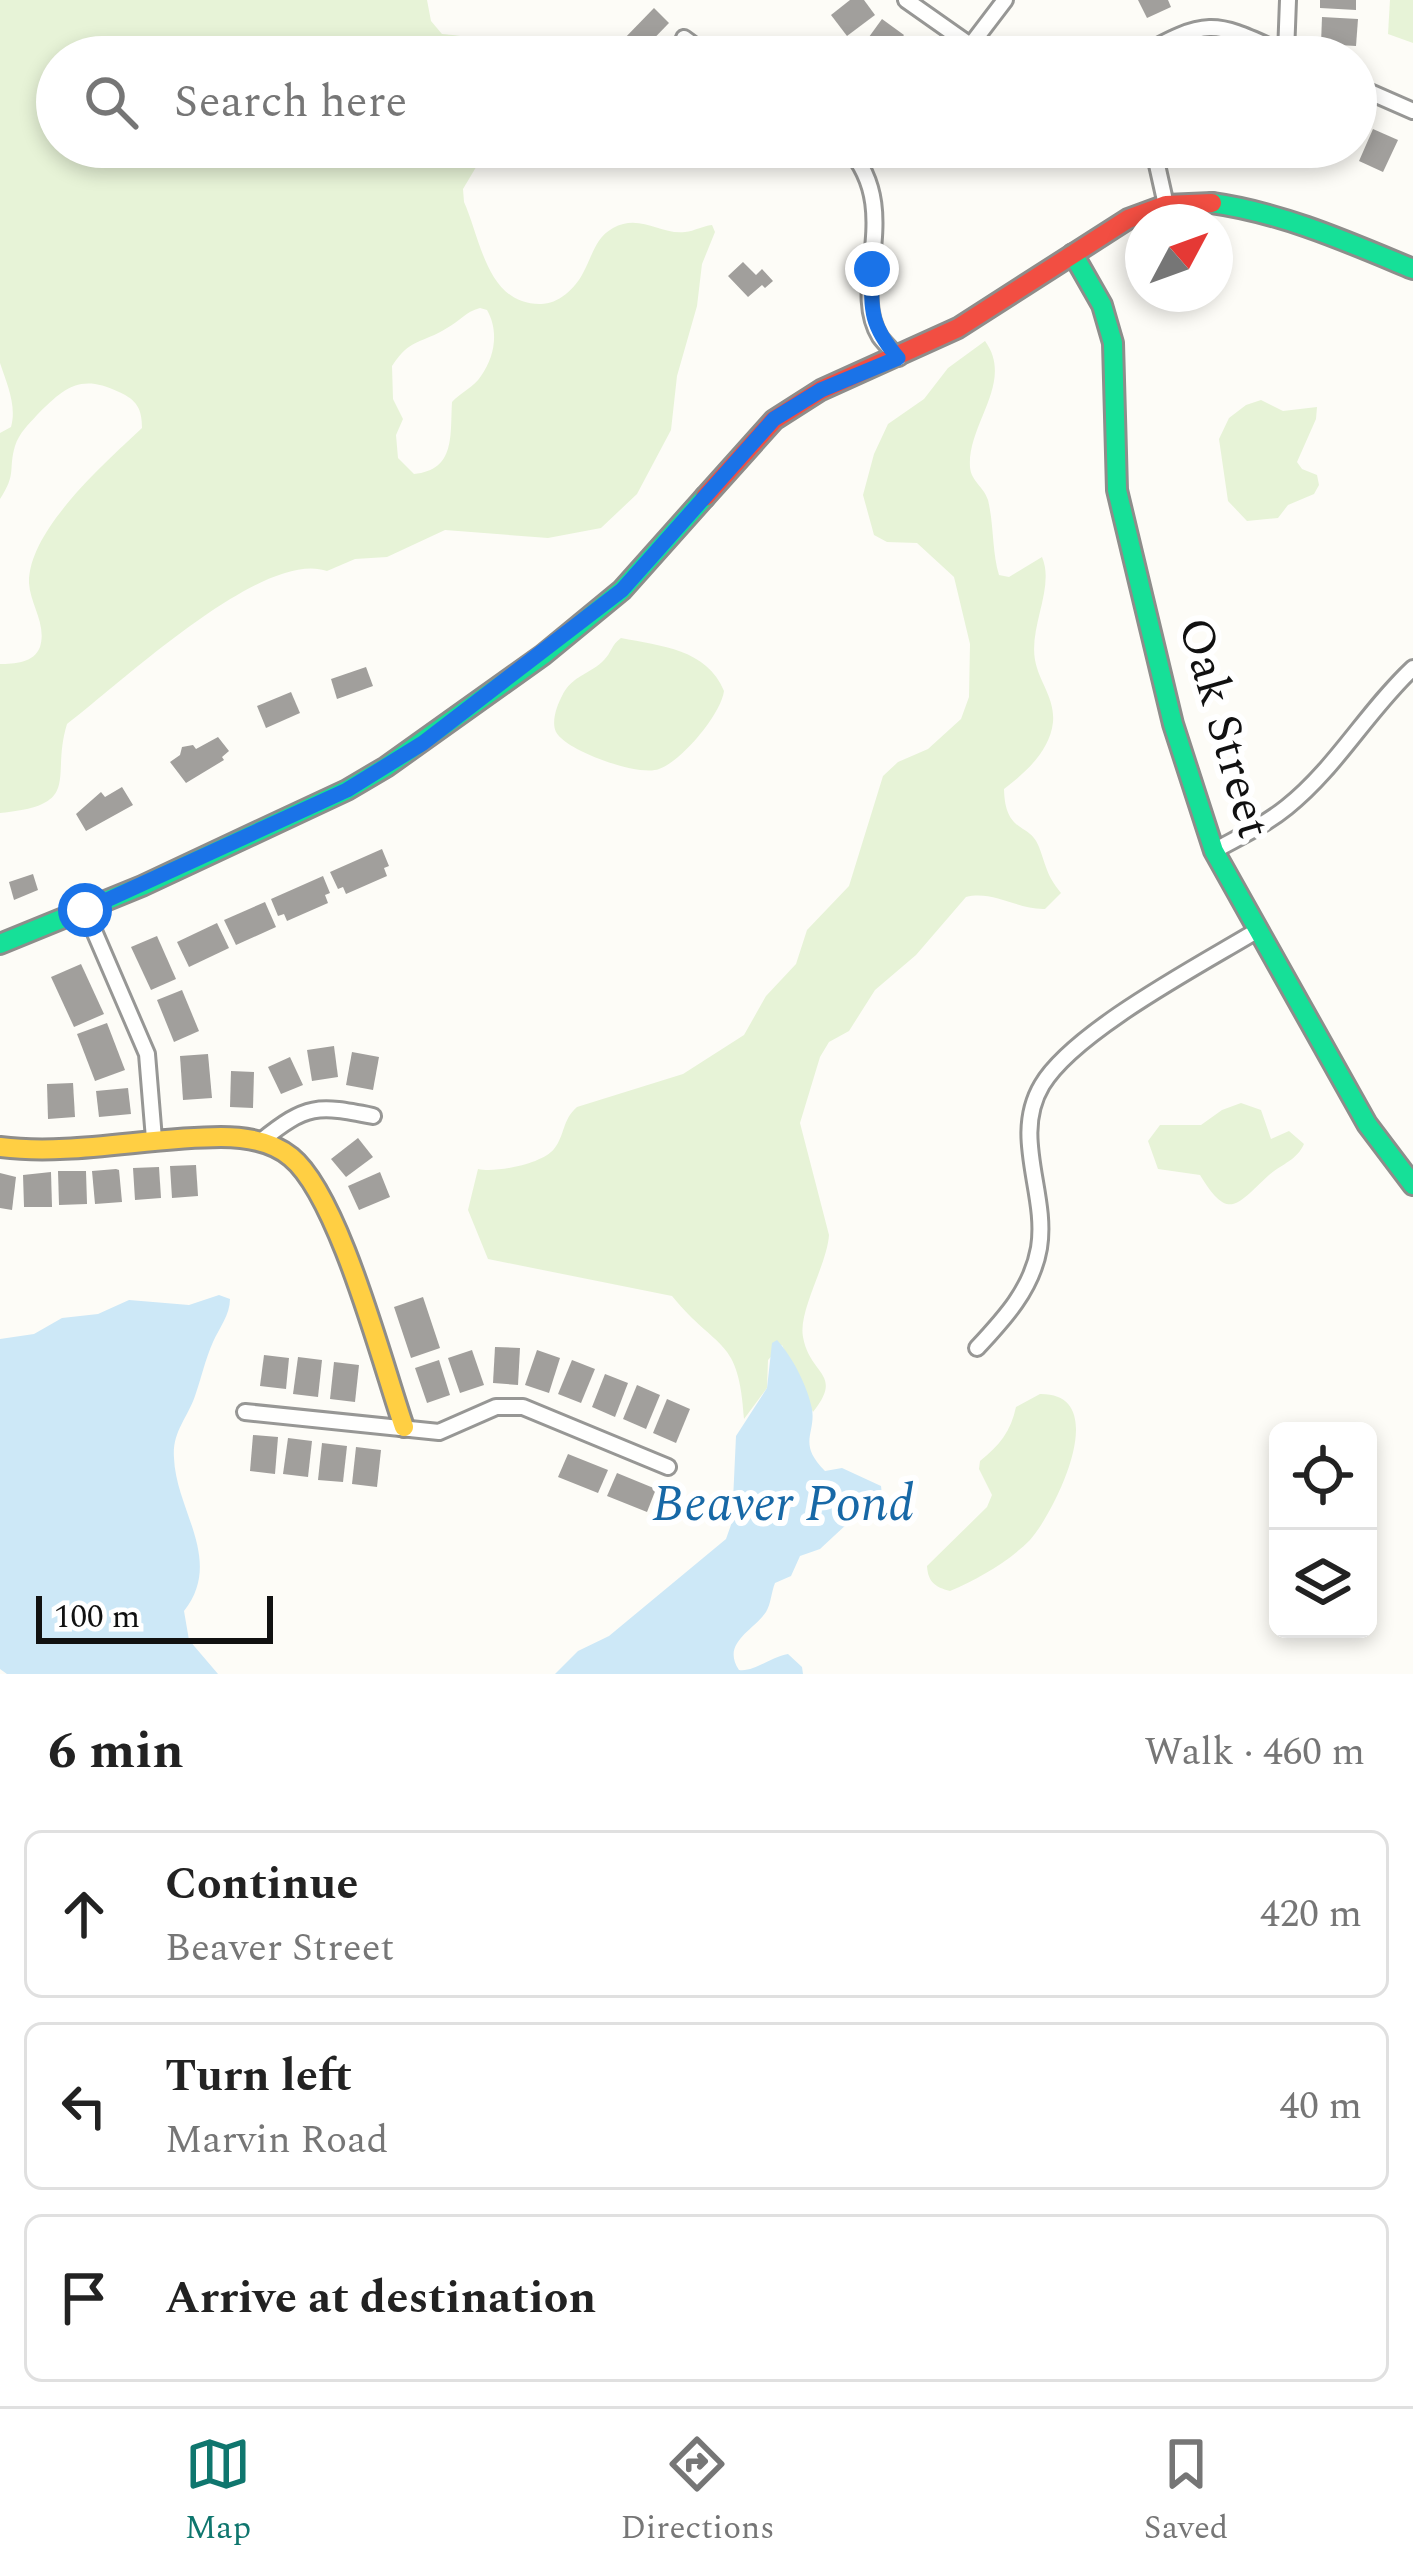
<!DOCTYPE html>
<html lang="en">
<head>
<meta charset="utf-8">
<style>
	:root { --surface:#fff; --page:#f2f2f2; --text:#222; --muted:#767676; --line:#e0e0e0; --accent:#0f766e }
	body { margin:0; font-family:Spectral,serif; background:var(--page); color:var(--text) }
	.controls { position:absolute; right:36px; bottom:36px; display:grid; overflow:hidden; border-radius:18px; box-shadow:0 6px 18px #0003 }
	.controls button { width:108px; height:108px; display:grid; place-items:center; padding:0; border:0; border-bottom:3px solid var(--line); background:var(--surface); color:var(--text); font:60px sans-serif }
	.compass { position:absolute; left:1125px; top:204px; width:108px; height:108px; border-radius:50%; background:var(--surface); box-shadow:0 6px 18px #0003; rotate:49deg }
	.scale { position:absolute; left:36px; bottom:30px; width:237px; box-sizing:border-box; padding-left:12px; border:6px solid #111; border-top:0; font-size:33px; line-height:42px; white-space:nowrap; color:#111; -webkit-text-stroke:9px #fff; paint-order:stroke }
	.stop { position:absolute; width:36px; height:36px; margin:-27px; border:9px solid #1a73e8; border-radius:50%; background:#fff }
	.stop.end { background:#1a73e8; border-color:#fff; box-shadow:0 3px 12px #0008 }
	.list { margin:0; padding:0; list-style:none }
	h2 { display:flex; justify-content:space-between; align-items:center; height:156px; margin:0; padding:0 48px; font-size:51px }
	h2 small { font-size:39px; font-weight:400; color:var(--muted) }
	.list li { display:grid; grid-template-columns:78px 1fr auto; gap:36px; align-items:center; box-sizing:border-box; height:168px; margin:0 24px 24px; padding:0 24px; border:3px solid var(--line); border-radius:18px }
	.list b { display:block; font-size:45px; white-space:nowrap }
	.list p { margin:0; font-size:39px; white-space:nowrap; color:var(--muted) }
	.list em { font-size:39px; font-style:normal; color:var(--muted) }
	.icon { flex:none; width:66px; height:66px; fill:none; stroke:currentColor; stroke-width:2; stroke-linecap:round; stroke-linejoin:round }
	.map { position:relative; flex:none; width:1413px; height:1674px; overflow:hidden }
	.search { position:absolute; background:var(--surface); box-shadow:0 6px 18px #0003; left:36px; right:36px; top:36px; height:132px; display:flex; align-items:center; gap:30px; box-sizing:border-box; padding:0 42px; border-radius:66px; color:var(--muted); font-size:45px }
	.sheet { height:732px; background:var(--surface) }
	nav { display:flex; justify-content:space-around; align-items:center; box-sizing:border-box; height:168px; border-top:3px solid var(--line); background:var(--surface); font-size:33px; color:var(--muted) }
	nav a { display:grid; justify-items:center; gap:6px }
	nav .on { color:var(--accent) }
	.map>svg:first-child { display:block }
	.green { fill:#e7f3d7; fill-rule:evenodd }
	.water { fill:#cde8f7 }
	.building { fill:#a19f9c }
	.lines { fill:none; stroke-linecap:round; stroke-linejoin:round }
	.street-casing { stroke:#979795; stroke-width:20 }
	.fast-casing { stroke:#8e8d8b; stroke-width:24 }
	.slow-casing { stroke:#8e8d8b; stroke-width:24 }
	.jam-casing { stroke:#8e8d8b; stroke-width:24 }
	.street { stroke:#fffffe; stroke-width:14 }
	.fast { stroke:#16e098; stroke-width:18 }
	.slow { stroke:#ffcf43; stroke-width:18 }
	.jam { stroke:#f24e42; stroke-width:18 }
	.route { stroke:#1a73e8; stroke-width:15 }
	.labels { text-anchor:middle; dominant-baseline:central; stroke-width:12; stroke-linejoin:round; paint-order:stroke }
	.street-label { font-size:48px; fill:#111; stroke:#fff }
	.water-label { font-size:51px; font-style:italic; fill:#1768a6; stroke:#fff }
</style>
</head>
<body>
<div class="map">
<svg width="1413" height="1674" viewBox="0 0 1413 1674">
	<rect width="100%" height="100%" fill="#fdfcf7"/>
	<g class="green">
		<path d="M0 0H427L431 21 442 34C461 36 483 36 489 57H57V147H488L463 189 464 202C481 240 487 305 541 304 558 304 575 289 583 273 592 257 595 238 613 228 640 213 660 235 685 232 695 231 702 226 712 225L715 232 702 264 697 306 677 376 671 430 637 494 601 528 548 538 445 530 387 557 355 559 327 571C263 548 119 685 67 724 50 779 84 805 0 813V664C14 664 34 663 40 647 47 624 30 604 29 583 28 530 106 462 142 428 142 409 137 400 119 392 80 373 64 388 37 415 29 424 19 433 15 446 8 470 17 473 0 499V433L11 427C17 406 7 384 0 363ZM480 308 487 310C499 331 495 356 481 376 474 387 460 393 452 402 450 435 456 470 414 474L398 458 396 435 403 419 393 399 392 366C411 337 422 344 447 328 460 321 465 312 480 308Z"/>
		<polygon points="1390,0 1413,0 1413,43 1388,34"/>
		<path d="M985 341C1015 382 967 424 970 467 971 481 984 487 988 500 994 525 992 552 999 575L1009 577 1042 557C1055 587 1029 626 1035 660 1039 682 1055 698 1053 722 1050 751 1025 773 1004 789 1005 835 1030 822 1039 847 1047 868 1046 874 1061 893L1045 909C1018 910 993 890 966 897L916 955 875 990 849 1031 829 1042 820 1057 800 1123 829 1235C827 1265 798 1311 803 1337 810 1376 844 1373 813 1412L782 1345 768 1360 767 1388 744 1419C739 1336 718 1352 672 1296L488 1259 468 1210 478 1169C496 1173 542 1164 554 1149 565 1135 562 1120 577 1107L683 1074 744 1035 766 996 796 964 807 930 849 886 883 776 898 762 928 749 961 719 969 697 970 644 954 577 917 543 887 542 874 535 863 495 874 454 888 424 924 399 948 368Z"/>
		<polygon points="1261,400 1283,411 1317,407 1316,419 1297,462 1302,469 1317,475 1319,485 1314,494 1288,505 1278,518 1247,521 1228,501 1219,439 1229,418 1246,405"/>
		<path d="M621 638C661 646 707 649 724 691 721 714 682 761 659 769 639 777 566 751 556 732 551 722 557 705 562 696 572 675 591 674 604 660 612 652 611 645 621 638Z"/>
		<path d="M1241 1103 1261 1110 1271 1139 1289 1131 1304 1144C1297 1160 1282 1164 1269 1175 1237 1204 1229 1223 1200 1175L1158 1169 1148 1141 1160 1125H1201L1222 1110Z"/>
		<path d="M1040 1394C1114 1393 1055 1512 1030 1540 1008 1562 978 1579 950 1591 935 1587 928 1582 927 1566L987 1507 992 1495 979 1469 980 1461C999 1446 1011 1431 1016 1407Z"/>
	</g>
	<g class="water">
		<path d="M219 1295 230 1299C230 1315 219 1328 213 1342 205 1360 201 1379 195 1396 187 1419 172 1432 174 1458 176 1511 224 1560 184 1611L189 1640 218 1674H7L0 1669V1339L34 1334 62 1318 98 1314 129 1300 189 1305Z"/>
		<path d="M777 1340C792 1356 808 1387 812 1409 816 1434 797 1443 825 1471L842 1468 881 1486 882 1495 870 1512 848 1523 820 1549 800 1556 791 1576 775 1583C771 1593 771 1604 766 1612 753 1631 721 1643 739 1670 755 1672 770 1657 788 1654L802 1667 803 1674H555L578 1651 609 1636 726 1539 732 1522 736 1436 767 1388 772 1343Z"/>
	</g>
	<g class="building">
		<polygon points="850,0 864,0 875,15 847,36 831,15"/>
		<polygon points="1138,0 1168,0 1171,7 1147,18"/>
		<polygon points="1320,0 1356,0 1356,10 1320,8"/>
		<polygon points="654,8 669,23 636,57 621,42"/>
		<polygon points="1322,17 1358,19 1356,46 1321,44"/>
		<polygon points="882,19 904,35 888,57 874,57 861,48"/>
		<polygon points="913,41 937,57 902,57"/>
		<polygon points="1373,129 1398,140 1383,172 1359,161"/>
		<polygon points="743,262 756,275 762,269 773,281 765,288 762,285 748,297 728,276"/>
		<polygon points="366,667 373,686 337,699 331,679"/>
		<polygon points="291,692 300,713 266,728 257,706"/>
		<polygon points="218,737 229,751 222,757 224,760 186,783 170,762 180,755 182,747 193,745 196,749"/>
		<polygon points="122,787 133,805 86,831 76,814 101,792 105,797"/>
		<polygon points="382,849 389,866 384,868 387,876 346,894 343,887 338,889 330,872"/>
		<polygon points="33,874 38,890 14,900 9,882"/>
		<polygon points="323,876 330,893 325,895 328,903 287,921 284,914 278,916 271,899"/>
		<polygon points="265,902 276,927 236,945 224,920"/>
		<polygon points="217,923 229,948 189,967 177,942"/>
		<polygon points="157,936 176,979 151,990 131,947"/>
		<polygon points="81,964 104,1014 74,1027 51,977"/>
		<polygon points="182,990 199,1031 174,1042 157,1000"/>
		<polygon points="107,1023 125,1070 95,1081 77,1034"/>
		<polygon points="334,1046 338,1077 312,1081 307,1050"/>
		<polygon points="352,1052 379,1057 373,1090 346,1085"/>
		<polygon points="208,1054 212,1098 183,1100 180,1056"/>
		<polygon points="290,1057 303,1085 281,1094 268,1067"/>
		<polygon points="231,1071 254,1072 253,1108 230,1107"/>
		<polygon points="73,1083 75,1117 48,1119 47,1084"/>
		<polygon points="128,1088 131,1114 99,1117 96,1091"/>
		<polygon points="358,1138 373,1157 346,1177 331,1159"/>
		<polygon points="196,1165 198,1196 172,1198 170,1166"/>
		<polygon points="159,1167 161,1198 135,1200 133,1168"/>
		<polygon points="116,1169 119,1170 122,1202 95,1204 92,1171"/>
		<polygon points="58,1171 86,1171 87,1204 59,1205"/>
		<polygon points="51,1172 52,1207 24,1207 23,1175"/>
		<polygon points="380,1172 390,1197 359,1210 348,1186"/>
		<polygon points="0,1173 16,1177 12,1210 0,1208"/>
		<polygon points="423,1297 440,1348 411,1358 394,1307"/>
		<polygon points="495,1347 520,1348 518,1385 493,1383"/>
		<polygon points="472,1350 484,1385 460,1393 448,1358"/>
		<polygon points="537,1350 560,1358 549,1393 525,1385"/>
		<polygon points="264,1355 289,1358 286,1389 260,1386"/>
		<polygon points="298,1357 322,1360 318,1397 293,1394"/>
		<polygon points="439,1360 450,1395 427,1403 415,1368"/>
		<polygon points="572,1360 595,1369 581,1403 558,1394"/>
		<polygon points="334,1362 359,1365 355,1402 330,1399"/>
		<polygon points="605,1374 628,1383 615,1417 592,1407"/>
		<polygon points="637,1385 660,1395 646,1429 623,1419"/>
		<polygon points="667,1399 690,1409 676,1443 653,1433"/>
		<polygon points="253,1435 278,1437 275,1474 250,1471"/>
		<polygon points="288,1438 312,1441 308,1477 283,1474"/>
		<polygon points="322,1443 347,1446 343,1482 318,1480"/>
		<polygon points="356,1447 381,1450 377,1487 352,1484"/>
		<polygon points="568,1454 608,1470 598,1493 558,1477"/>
		<polygon points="617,1473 656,1489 647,1512 607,1496"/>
	</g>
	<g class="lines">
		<defs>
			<g id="street">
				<polyline points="906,0 987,57"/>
				<polyline points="684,38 710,57"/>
				<polyline points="970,46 1005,0"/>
				<polyline points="1286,54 1288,0"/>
				<path d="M1138 57C1213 14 1216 23 1293 57"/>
				<polyline points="1356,86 1413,111"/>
				<path d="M847 147C905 211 848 285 880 337 885 344 893 351 899 358"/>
				<polyline points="1153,147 1166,205"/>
				<path d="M1214 851C1239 837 1265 825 1287 807 1336 768 1367 711 1413 668"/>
				<polyline points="85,910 147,1054 154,1139"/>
				<path d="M261 1141C307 1104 317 1105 373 1116"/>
				<path d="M977 1348C1004 1319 1032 1289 1039 1248 1048 1193 1011 1137 1042 1085 1074 1031 1202 964 1258 930"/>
				<polyline points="245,1412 439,1432 496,1407 523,1407 668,1467"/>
			</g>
			<g id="fast">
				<path d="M1212 203C1283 213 1348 242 1413 269"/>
				<polyline points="1073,254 1102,305 1113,343 1117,490 1173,724 1214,851 1367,1124 1413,1185"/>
				<polyline points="0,944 142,886 347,790 386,767 543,655 622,590 705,497"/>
			</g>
			<path id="slow" d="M0 1147C72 1156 148 1137 221 1137 245 1137 272 1141 291 1157 339 1196 382 1363 404 1427"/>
			<polyline id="jam" points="705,497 774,420 821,390 958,328 1128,219 1166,205 1212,203"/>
		</defs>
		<use href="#street" class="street-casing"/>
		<use href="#fast" class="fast-casing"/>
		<use href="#slow" class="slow-casing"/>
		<use href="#jam" class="jam-casing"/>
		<use href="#street" class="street"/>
		<use href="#fast" class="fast"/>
		<use href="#slow" class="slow"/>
		<use href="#jam" class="jam"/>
	</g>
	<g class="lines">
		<path class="route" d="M85 910 347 790 423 743 622 590 774 419 821 390 898 358C870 325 871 311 872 269"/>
	</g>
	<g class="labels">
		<g class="street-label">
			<text transform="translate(1224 728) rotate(74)">Oak Street</text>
		</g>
		<g class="water-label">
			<text x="783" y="1505">Beaver Pond</text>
		</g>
	</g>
</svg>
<div class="controls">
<button><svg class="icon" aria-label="locate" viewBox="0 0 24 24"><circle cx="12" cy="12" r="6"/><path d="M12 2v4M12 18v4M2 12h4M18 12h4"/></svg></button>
<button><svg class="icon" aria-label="layers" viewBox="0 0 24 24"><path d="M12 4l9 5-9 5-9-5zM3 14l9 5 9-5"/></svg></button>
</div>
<svg class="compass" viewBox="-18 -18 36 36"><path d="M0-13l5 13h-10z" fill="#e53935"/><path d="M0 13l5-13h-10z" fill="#767676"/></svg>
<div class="scale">100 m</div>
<div class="stop" style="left:85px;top:910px"></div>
<div class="stop end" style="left:872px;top:269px"></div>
<div class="search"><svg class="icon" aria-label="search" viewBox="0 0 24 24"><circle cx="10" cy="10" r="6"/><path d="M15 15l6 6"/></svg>Search here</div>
</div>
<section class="sheet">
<h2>6 min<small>Walk · 460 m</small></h2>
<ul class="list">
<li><svg class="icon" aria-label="ahead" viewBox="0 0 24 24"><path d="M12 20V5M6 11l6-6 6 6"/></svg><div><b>Continue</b><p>Beaver Street</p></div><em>420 m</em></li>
<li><svg class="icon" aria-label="left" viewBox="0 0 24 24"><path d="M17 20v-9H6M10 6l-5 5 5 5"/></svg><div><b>Turn left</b><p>Marvin Road</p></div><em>40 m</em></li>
<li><svg class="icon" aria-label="arrive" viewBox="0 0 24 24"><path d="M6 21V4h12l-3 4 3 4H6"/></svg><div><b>Arrive at destination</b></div></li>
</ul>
</section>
<nav>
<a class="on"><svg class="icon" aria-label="map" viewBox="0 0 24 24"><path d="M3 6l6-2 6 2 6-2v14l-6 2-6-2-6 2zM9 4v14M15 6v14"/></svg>Map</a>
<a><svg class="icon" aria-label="directions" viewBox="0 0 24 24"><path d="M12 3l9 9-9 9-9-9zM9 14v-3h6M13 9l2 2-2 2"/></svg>Directions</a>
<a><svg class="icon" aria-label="saved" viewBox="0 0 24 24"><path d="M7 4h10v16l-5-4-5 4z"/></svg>Saved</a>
</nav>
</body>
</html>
